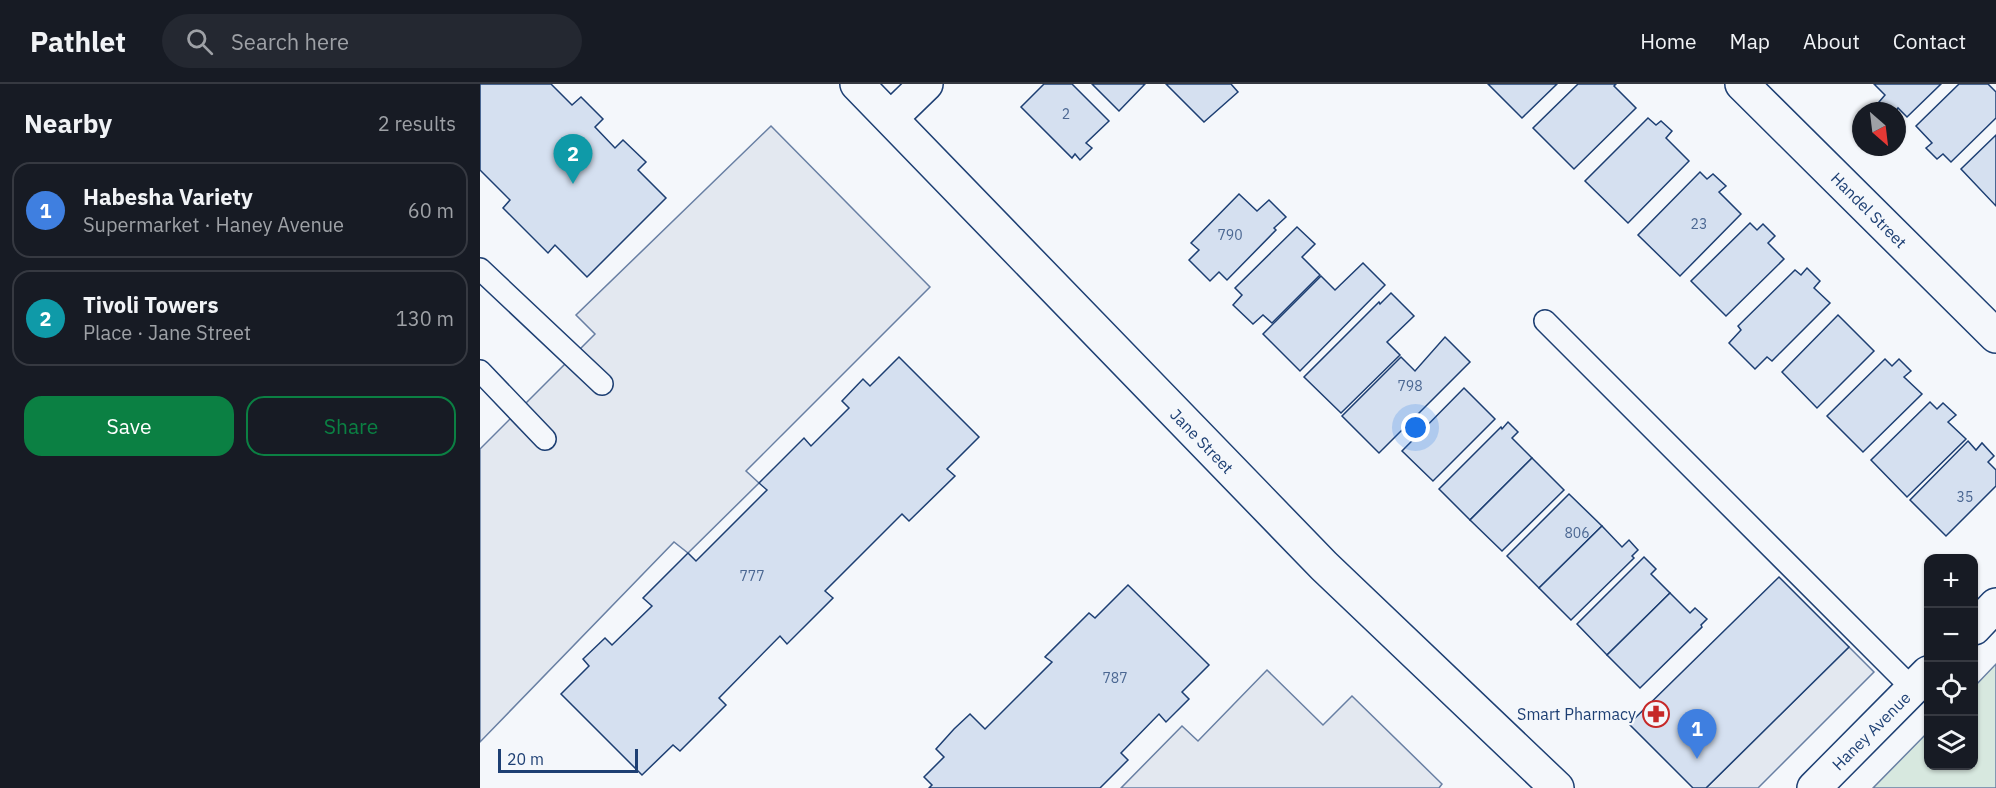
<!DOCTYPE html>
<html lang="en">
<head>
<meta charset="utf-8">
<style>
	:root { --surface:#171b24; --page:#242831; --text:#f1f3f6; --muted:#9ea1a6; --line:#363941; --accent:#0b8043 }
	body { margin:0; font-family:"IBM Plex Sans",sans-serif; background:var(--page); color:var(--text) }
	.controls { position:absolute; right:18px; bottom:18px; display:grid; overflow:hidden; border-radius:12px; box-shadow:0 2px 4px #0004 }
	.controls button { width:54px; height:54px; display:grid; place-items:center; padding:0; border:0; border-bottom:2px solid var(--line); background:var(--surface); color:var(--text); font:30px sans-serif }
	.compass { position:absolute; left:1372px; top:18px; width:54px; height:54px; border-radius:50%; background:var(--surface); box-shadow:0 2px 4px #0004; rotate:152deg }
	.scale { position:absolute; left:18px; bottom:15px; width:140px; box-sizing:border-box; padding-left:6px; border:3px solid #1d3f73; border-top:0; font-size:16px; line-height:21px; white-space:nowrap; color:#1d3f73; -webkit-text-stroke:4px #f4f7fb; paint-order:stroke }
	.you { position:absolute; left:936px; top:344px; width:21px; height:21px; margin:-15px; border:4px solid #fff; border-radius:50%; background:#1a73e8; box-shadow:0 0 0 9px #1a73e833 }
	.badge { display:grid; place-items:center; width:39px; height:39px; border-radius:50%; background:var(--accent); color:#fff; font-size:20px; font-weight:700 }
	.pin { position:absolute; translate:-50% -50px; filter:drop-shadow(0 2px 3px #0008) }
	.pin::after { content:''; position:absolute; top:32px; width:21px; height:18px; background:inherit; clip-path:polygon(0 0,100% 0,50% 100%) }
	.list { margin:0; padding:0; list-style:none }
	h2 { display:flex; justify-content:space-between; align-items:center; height:78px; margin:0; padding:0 24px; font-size:26px }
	h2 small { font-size:20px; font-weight:400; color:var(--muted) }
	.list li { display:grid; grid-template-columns:39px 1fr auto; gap:18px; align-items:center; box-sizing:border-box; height:96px; margin:0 12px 12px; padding:0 12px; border:2px solid var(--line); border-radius:18px }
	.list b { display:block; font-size:22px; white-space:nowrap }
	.list p { margin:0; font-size:20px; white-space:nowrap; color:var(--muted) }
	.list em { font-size:20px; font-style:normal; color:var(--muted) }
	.actions { display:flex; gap:12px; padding:18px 24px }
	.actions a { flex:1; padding:14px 0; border:2px solid var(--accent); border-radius:18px; text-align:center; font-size:21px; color:var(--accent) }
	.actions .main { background:var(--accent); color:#fff }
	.icon { flex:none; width:33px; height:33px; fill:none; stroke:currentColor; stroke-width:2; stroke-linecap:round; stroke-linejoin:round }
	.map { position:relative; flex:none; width:1516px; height:704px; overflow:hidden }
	header { display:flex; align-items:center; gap:36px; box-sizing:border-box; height:84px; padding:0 30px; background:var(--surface); border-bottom:2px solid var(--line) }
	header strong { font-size:28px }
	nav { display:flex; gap:33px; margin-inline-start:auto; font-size:21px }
	.search { width:420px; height:54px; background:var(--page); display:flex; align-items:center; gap:15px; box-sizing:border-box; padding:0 21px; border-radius:33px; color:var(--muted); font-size:22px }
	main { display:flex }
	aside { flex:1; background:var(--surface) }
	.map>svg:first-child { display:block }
	.green { fill:#d7e8df; stroke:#687fa3; stroke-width:1.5 }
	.parking { fill:#e3e8f0; stroke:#687fa3; stroke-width:1.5 }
	.building { fill:#d5e0f0; stroke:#1d3f73; stroke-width:1.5 }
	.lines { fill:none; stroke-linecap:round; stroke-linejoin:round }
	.lane-casing { stroke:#1d3f73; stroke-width:24 }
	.street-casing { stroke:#1d3f73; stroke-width:36 }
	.secondary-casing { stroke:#1d3f73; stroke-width:36 }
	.lane { stroke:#f4f7fb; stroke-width:21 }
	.street { stroke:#f4f7fb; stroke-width:33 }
	.secondary { stroke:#f4f7fb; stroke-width:33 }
	.labels { text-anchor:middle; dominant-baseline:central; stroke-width:4.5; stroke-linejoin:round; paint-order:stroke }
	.number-label { font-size:14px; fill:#4b6792 }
	.street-label { font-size:16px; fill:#1d3f73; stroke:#f4f7fb }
	.poi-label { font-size:16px; fill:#1d3f73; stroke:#f4f7fb; text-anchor:end }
</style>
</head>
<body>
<header>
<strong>Pathlet</strong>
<div class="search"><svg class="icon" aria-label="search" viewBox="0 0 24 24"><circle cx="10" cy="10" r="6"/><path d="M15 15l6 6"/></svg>Search here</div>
<nav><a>Home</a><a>Map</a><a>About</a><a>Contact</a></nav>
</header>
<main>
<aside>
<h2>Nearby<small>2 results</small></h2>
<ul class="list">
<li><span class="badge" style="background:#3f7fe0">1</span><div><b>Habesha Variety</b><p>Supermarket · Haney Avenue</p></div><em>60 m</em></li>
<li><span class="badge" style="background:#0f9aa8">2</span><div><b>Tivoli Towers</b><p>Place · Jane Street</p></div><em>130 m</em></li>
</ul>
<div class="actions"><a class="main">Save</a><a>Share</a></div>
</aside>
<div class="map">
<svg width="1516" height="704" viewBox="0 0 1516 704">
	<rect width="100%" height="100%" fill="#f4f7fb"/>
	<polygon class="green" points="1516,580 1516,704 1393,704 1448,648 1448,682 1494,682 1494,603"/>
	<g class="parking">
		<polygon points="291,42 450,203 266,387 279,399 208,469 194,458 0,658 0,365 115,250 96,231"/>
		<polygon points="1369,563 1394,588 1278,704 1226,704"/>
		<polygon points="787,586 843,641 872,612 962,700 959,704 641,704 702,642 718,657"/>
	</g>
	<g class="building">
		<polygon points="0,0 71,0 92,21 101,13 123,35 115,43 135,64 143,56 166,78 158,86 186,114 107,193 75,161 68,169 23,124 30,116 0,86"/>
		<polygon points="564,0 592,0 629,37 606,59 612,64 600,76 595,70 592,74 541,23"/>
		<polygon points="612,0 665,0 639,27"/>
		<polygon points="686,0 751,0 758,8 724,38"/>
		<polygon points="1008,0 1077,0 1042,34"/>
		<polygon points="1098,0 1136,0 1134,2 1156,24 1094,85 1053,44"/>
		<polygon points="1394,0 1461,0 1427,33 1418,24 1416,27 1408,27 1399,18 1405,11"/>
		<polygon points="1479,0 1508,0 1516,8 1516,34 1471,78 1463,70 1457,75 1446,64 1452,59 1436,42"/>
		<polygon points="1168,34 1176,41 1181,37 1192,47 1186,54 1209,77 1148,139 1105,97"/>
		<polygon points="1516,51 1516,122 1481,85"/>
		<polygon points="1220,88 1227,95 1233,90 1246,102 1239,108 1261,130 1200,192 1158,151"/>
		<polygon points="759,110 777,127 789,116 806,133 794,144 796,146 747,196 739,188 730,197 709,176 719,166 711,159"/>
		<polygon points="1270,139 1277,146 1283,140 1295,152 1288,159 1304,175 1246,232 1211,197"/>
		<polygon points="817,143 835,160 822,173 840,191 792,239 783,231 773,240 753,221 762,211 755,204"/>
		<polygon points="883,179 905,201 820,287 783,250 841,192 855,206"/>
		<polygon points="1327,184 1340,197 1334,204 1350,219 1292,277 1287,273 1275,285 1249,259 1261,246 1258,242 1315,186 1321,191"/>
		<polygon points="911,209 934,232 907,258 920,271 861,329 824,293 899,218 900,220"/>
		<polygon points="1358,231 1394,267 1337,324 1302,288"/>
		<polygon points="965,253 990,278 899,369 862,332 921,273 935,287"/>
		<polygon points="419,273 499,353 467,385 475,392 429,437 422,430 345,507 353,514 307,560 300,552 239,614 246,621 200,667 193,661 162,691 81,610 109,582 103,575 125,554 132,561 172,522 163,514 208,469 216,477 287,406 279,399 324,354 331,362 369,324 362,317 383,295 390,302"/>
		<polygon points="1405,275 1412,282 1419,275 1431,287 1424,293 1442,310 1383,368 1347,332"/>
		<polygon points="984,304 1015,335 953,397 922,367"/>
		<polygon points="1450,318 1457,325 1463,319 1476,331 1468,338 1486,355 1427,413 1391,376"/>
		<polygon points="1028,338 1038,348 1032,354 1052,374 990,436 959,405 1021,343 1022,345"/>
		<polygon points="1488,357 1496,366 1502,359 1514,372 1508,378 1516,386 1516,402 1466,452 1430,416"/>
		<polygon points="1052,374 1084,406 1022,467 990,436"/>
		<polygon points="1089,410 1122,442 1059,504 1027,472"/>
		<polygon points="1122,442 1142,463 1149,456 1158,466 1152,472 1154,474 1091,536 1059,504"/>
		<polygon points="1164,473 1176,485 1171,490 1190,509 1127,571 1097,540"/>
		<polygon points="1299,493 1369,563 1226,704 1213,704 1149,640"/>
		<polygon points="648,501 729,581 702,608 709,615 686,638 679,630 641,669 648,676 620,704 449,704 452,701 444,693 464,673 456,665 474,645 490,630 505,645 572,578 565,573 609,529 615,534"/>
		<polygon points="1190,509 1210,529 1215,524 1227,535 1221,541 1222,543 1160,604 1127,571"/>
	</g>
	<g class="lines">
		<defs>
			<g id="lane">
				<polyline points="0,185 122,300"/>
				<polyline points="1065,237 1433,605"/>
				<polyline points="0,287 65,355"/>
			</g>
			<g id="street">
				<polyline points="1262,0 1516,252"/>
				<polyline points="411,34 446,0"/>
				<polyline points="1494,544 1516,521"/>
				<polyline points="1334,704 1448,589"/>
			</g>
			<polyline id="secondary" points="377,0 844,482 1077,704"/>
		</defs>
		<use href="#lane" class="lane-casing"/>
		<use href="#street" class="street-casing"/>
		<use href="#secondary" class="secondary-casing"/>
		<use href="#lane" class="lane"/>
		<use href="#street" class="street"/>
		<use href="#secondary" class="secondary"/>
	</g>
	<defs>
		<symbol id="pharmacy-ring" viewBox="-11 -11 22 22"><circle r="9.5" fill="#f4f7fb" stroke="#c62828" stroke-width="1.5"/><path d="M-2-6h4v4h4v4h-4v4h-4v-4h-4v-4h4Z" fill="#c62828"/></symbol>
	</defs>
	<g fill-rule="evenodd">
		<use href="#pharmacy-ring" x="1161" y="615" width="30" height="30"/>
	</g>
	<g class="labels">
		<g class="number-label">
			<text x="586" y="30">2</text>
			<text x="1219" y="140">23</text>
			<text x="750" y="151">790</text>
			<text x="930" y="302">798</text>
			<text x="1485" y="413">35</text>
			<text x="1097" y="449">806</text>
			<text x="272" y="492">777</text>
			<text x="635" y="594">787</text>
		</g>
		<g class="street-label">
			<text transform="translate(1389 126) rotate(45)">Handel Street</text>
			<text transform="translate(722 357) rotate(46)">Jane Street</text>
			<text transform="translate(1391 647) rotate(-45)">Haney Avenue</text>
		</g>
		<g class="poi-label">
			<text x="1156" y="630">Smart Pharmacy</text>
		</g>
	</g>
</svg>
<div class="controls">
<button>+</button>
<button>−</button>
<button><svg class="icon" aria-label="locate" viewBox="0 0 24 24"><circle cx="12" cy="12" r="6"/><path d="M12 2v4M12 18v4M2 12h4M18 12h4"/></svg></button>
<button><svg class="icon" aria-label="layers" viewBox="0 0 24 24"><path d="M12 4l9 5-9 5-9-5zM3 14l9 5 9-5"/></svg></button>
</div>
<svg class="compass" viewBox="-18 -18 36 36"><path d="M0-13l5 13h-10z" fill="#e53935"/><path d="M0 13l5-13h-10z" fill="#9ea1a6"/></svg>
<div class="scale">20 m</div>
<div class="you"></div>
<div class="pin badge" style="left:1217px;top:675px;background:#3f7fe0">1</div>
<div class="pin badge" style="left:93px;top:100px;background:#0f9aa8">2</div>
</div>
</main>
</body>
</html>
